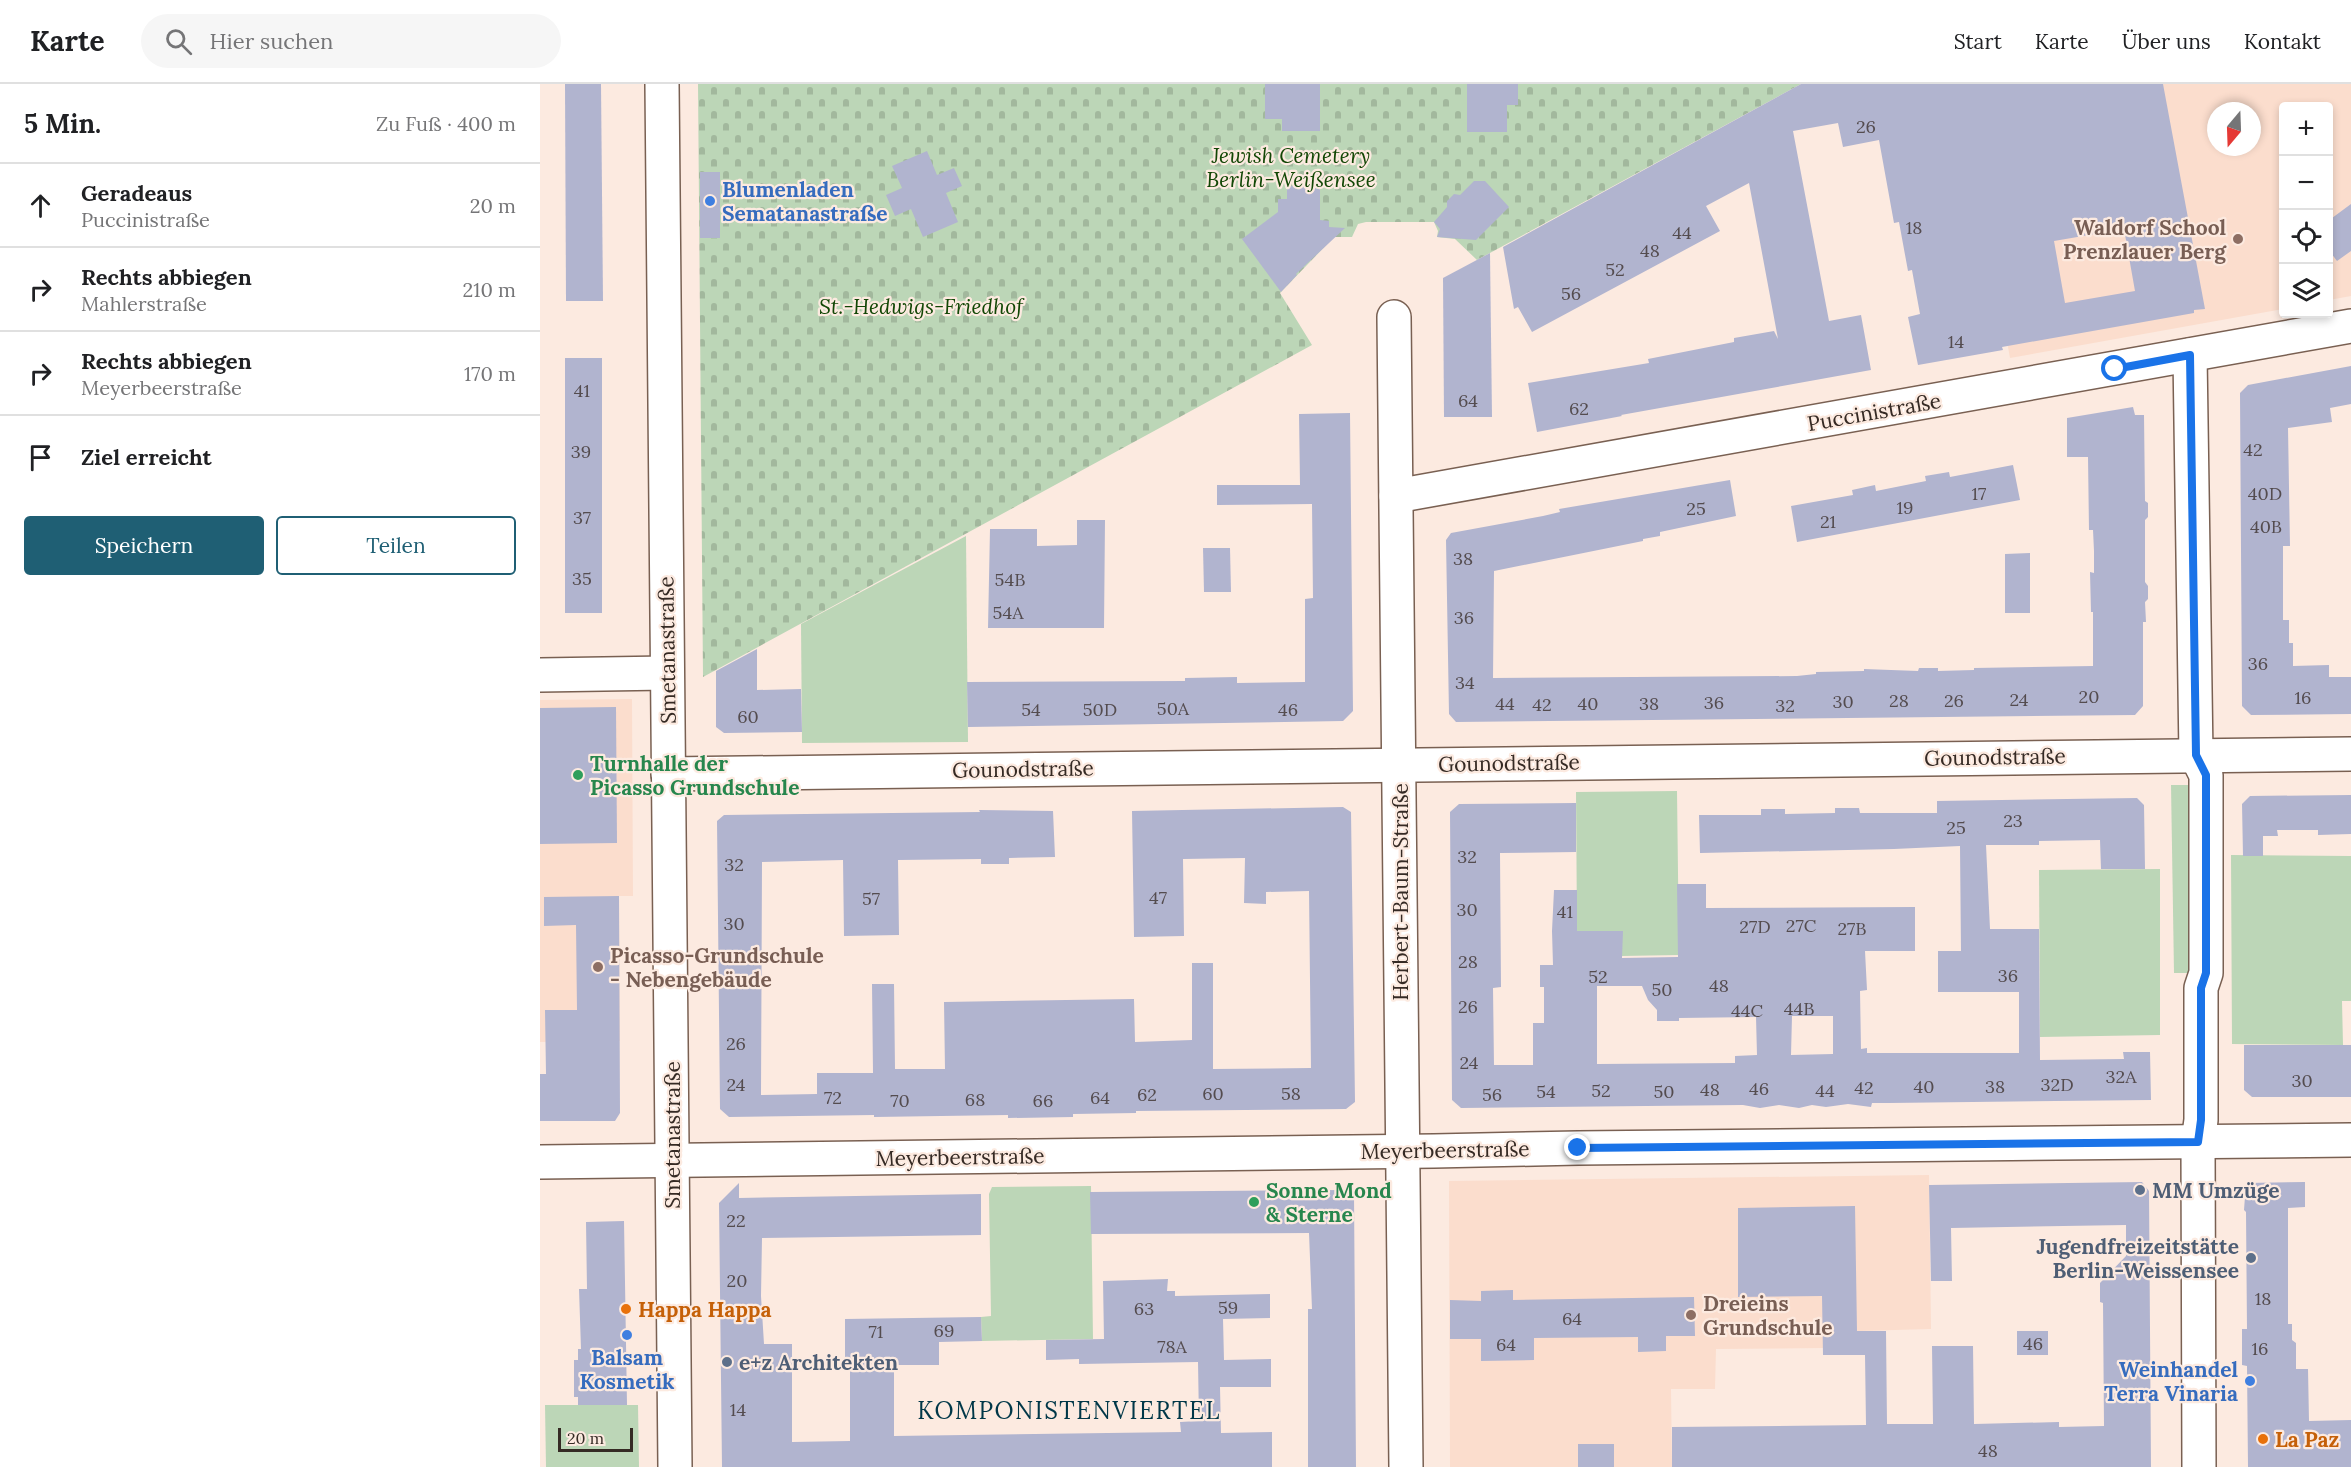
<!DOCTYPE html>
<html lang="de">
<head>
<meta charset="utf-8">
<style>
	:root { --surface:#fff; --page:#f6f6f6; --text:#202124; --muted:#757577; --line:#e0e0e0; --accent:#1f5f74 }
	body { margin:0; font-family:Lora,serif; background:var(--page); color:var(--text) }
	.controls { position:absolute; right:18px; top:18px; display:grid; overflow:hidden; border-radius:6px; box-shadow:0 3px 9px #0003 }
	.controls button { width:54px; height:54px; display:grid; place-items:center; padding:0; border:0; border-bottom:2px solid var(--line); background:var(--surface); color:var(--text); font:30px sans-serif }
	.compass { position:absolute; left:1667px; top:18px; width:54px; height:54px; border-radius:50%; background:var(--surface); box-shadow:0 3px 9px #0003; rotate:199deg }
	.scale { position:absolute; left:18px; bottom:15px; width:75px; box-sizing:border-box; padding-left:6px; border:3px solid #352a24; border-top:0; font-size:16px; line-height:21px; white-space:nowrap; color:#352a24; -webkit-text-stroke:4px #fceae0; paint-order:stroke }
	.stop { position:absolute; width:18px; height:18px; margin:-14px; border:4px solid #1a73e8; border-radius:50%; background:#fff }
	.stop.end { background:#1a73e8; border-color:#fff; box-shadow:0 2px 6px #0008 }
	.list { margin:0; padding:0; list-style:none }
	h2 { display:flex; justify-content:space-between; align-items:center; height:78px; margin:0; padding:0 24px; font-size:26px }
	h2 small { font-size:20px; font-weight:400; color:var(--muted) }
	.list li { display:grid; grid-template-columns:39px 1fr auto; gap:18px; align-items:center; box-sizing:border-box; height:84px; padding:0 24px; border-top:2px solid var(--line) }
	.list b { display:block; font-size:22px; white-space:nowrap }
	.list p { margin:0; font-size:20px; white-space:nowrap; color:var(--muted) }
	.list em { font-size:20px; font-style:normal; color:var(--muted) }
	.actions { display:flex; gap:12px; padding:18px 24px }
	.actions a { flex:1; padding:14px 0; border:2px solid var(--accent); border-radius:6px; text-align:center; font-size:21px; color:var(--accent) }
	.actions .main { background:var(--accent); color:#fff }
	.icon { flex:none; width:33px; height:33px; fill:none; stroke:currentColor; stroke-width:2; stroke-linecap:round; stroke-linejoin:round }
	.map { position:relative; flex:none; width:1811px; height:1383px; overflow:hidden }
	header { display:flex; align-items:center; gap:36px; box-sizing:border-box; height:84px; padding:0 30px; background:var(--surface); border-bottom:2px solid var(--line) }
	header strong { font-size:28px }
	nav { display:flex; gap:33px; margin-inline-start:auto; font-size:21px }
	.search { width:420px; height:54px; background:var(--page); display:flex; align-items:center; gap:15px; box-sizing:border-box; padding:0 21px; border-radius:33px; color:var(--muted); font-size:22px }
	main { display:flex }
	aside { flex:1; background:var(--surface) }
	.map>svg:first-child { display:block }
	.built { fill:#fbddcd; fill-rule:evenodd }
	.cemetery { fill:url(#cemetery-stones) }
	.park { fill:#bcd6b7 }
	.building { fill:#b1b4cf; fill-rule:evenodd }
	.lines { fill:none; stroke-linecap:round; stroke-linejoin:round }
	.minor-casing { stroke:#796052; stroke-width:36 }
	.minor { stroke:#fff; stroke-width:33 }
	.route { stroke:#1a73e8; stroke-width:8 }
	.shop-dot { fill:#3f7fe0; stroke:#fceae0; stroke-width:2 }
	.education-dot { fill:#8d6e63; stroke:#fceae0; stroke-width:2 }
	.leisure-dot { fill:#2e9e5b; stroke:#fceae0; stroke-width:2 }
	.service-dot { fill:#5c6f8a; stroke:#fceae0; stroke-width:2 }
	.food-dot { fill:#e8710a; stroke:#fceae0; stroke-width:2 }
	.labels { text-anchor:middle; dominant-baseline:central; stroke-width:4.5; stroke-linejoin:round; paint-order:stroke }
	.number-label { font-size:18px; fill:#544c4f }
	.park-label { font-size:21px; font-style:italic; fill:#124705; stroke:#fceae0 }
	.shop-label { font-size:21px; font-weight:bold; fill:#366cbe; stroke:#fceae0; text-anchor:start }
	.education-label { font-size:21px; font-weight:bold; fill:#785e54; stroke:#fceae0; text-anchor:start }
	.street-label { font-size:21px; fill:#352a24; stroke:#fceae0 }
	.leisure-label { font-size:21px; font-weight:bold; fill:#27864d; stroke:#fceae0; text-anchor:start }
	.service-label { font-size:21px; font-weight:bold; fill:#4e5e75; stroke:#fceae0; text-anchor:start }
	.food-label { font-size:21px; font-weight:bold; fill:#c56008; stroke:#fceae0; text-anchor:start }
	.quarter-label { font-size:24px; letter-spacing:1.5px; fill:#003748; stroke:#fceae0 }
</style>
</head>
<body>
<header>
<strong>Karte</strong>
<div class="search"><svg class="icon" aria-label="search" viewBox="0 0 24 24"><circle cx="10" cy="10" r="6"/><path d="M15 15l6 6"/></svg>Hier suchen</div>
<nav><a>Start</a><a>Karte</a><a>Über uns</a><a>Kontakt</a></nav>
</header>
<main>
<aside>
<h2>5 Min.<small>Zu Fuß · 400 m</small></h2>
<ul class="list">
<li><svg class="icon" aria-label="ahead" viewBox="0 0 24 24"><path d="M12 20V5M6 11l6-6 6 6"/></svg><div><b>Geradeaus</b><p>Puccinistraße</p></div><em>20 m</em></li>
<li><svg class="icon" aria-label="right" viewBox="0 0 24 24"><path d="M7 20v-9h11M14 6l5 5-5 5"/></svg><div><b>Rechts abbiegen</b><p>Mahlerstraße</p></div><em>210 m</em></li>
<li><svg class="icon" aria-label="right" viewBox="0 0 24 24"><path d="M7 20v-9h11M14 6l5 5-5 5"/></svg><div><b>Rechts abbiegen</b><p>Meyerbeerstraße</p></div><em>170 m</em></li>
<li><svg class="icon" aria-label="arrive" viewBox="0 0 24 24"><path d="M6 21V4h12l-3 4 3 4H6"/></svg><div><b>Ziel erreicht</b></div></li>
</ul>
<div class="actions"><a class="main">Speichern</a><a>Teilen</a></div>
</aside>
<div class="map">
<svg width="1811" height="1383" viewBox="0 0 1811 1383">
	<defs>
		<pattern id="cemetery-stones" width="16" height="16" patternUnits="userSpaceOnUse" patternTransform="scale(1.5)"><rect width="16" height="16" fill="#bcd6b7"/><path d="M2 7V4a2 2 0 0 1 4 0v3zM10 15v-3a2 2 0 0 1 4 0v3z" fill="#a2b89d"/></pattern>
	</defs>
	<rect width="100%" height="100%" fill="#fceae0"/>
	<g class="built">
		<path d="M1420 0H1811V212L1789 216 1788 22H1744L1743 225 1470 274ZM1676 27H1712V63H1676Z"/>
		<polygon points="92,615 93,812 79,812 80,957 0,958 0,616"/>
		<polygon points="1389,1091 1391,1245 1283,1248 1283,1264 1176,1265 1175,1305 1131,1305 1132,1383 910,1383 909,1097"/>
	</g>
	<polygon class="cemetery" points="158,0 1261,0 937,176 915,155 897,153 898,147 894,138 826,138 818,140 812,153 794,153 740,209 772,261 163,593"/>
	<g class="park">
		<polygon points="426,452 428,658 262,659 261,540"/>
		<polygon points="1631,701 1668,701 1671,889 1634,889"/>
		<polygon points="1137,707 1139,871 1082,872 1082,847 1037,847 1036,708"/>
		<polygon points="1691,771 1811,772 1811,917 1802,917 1803,961 1692,960"/>
		<polygon points="1620,785 1620,951 1500,953 1499,786"/>
		<polygon points="551,1102 553,1255 442,1257 441,1233 451,1232 449,1110 452,1103"/>
		<polygon points="5,1321 98,1321 99,1383 6,1383"/>
	</g>
	<g class="building">
		<polygon points="25,0 61,0 63,217 26,217"/>
		<polygon points="725,0 780,0 780,47 742,47 742,35 725,35"/>
		<polygon points="927,0 978,0 978,21 967,21 967,48 927,48"/>
		<path d="M1261 0H1623L1665 225 1654 226V229L1462 263 1463 266 1378 281 1368 233 1380 230 1372 186 1368 187 1359 138 1354 139 1339 56 1303 63 1298 39 1253 47 1289 237 1321 231 1331 286 1081 331 1082 332 997 348 988 299 1109 279 1108 275 1194 258V254L1234 247 1238 255 1209 99 1166 122 1180 147 992 248 978 223 974 225 963 163ZM1584 145 1595 207 1525 219 1514 157Z"/>
		<polygon points="387,67 397,91 414,84 422,102 406,109 418,138 383,153 371,125 355,132 346,111 362,104 352,82"/>
		<rect x="160" y="88" width="20" height="66"/>
		<polygon points="934,97 945,97 969,123 936,156 897,153 900,145 894,138 907,123 907,117 914,110 920,111"/>
		<polygon points="747,102 780,102 780,136 789,137 789,143 805,144 756,190 757,191 741,208 702,155 738,128 738,115 747,115"/>
		<polygon points="1811,120 1811,167 1797,177 1788,165 1788,137"/>
		<polygon points="950,169 952,333 904,333 903,194"/>
		<rect x="25" y="274" width="37" height="255"/>
		<polygon points="1811,282 1811,320 1790,324 1792,338 1748,344 1750,462 1743,462 1743,536 1749,536 1749,559 1753,559 1753,582 1789,581 1789,593 1811,593 1811,630 1711,631 1702,622 1700,309 1708,301"/>
		<polygon points="1593,323 1595,331 1604,331 1605,417 1608,419 1608,433 1605,436 1605,498 1608,502 1608,515 1605,518 1606,538 1603,538 1603,622 1595,631 916,638 909,630 906,456 911,449 1003,432 1020,428 1019,425 1190,396 1196,432 1120,448 1120,452 1103,455 1103,457 954,487 953,594 1257,592 1276,590 1276,588 1324,587 1324,585 1378,587 1379,584 1398,584 1398,587 1434,586 1434,584 1553,582 1553,528 1551,528 1550,488 1554,489 1554,467 1553,446 1549,446 1548,373 1527,373 1527,334"/>
		<polygon points="810,329 813,627 803,637 428,643 427,598 645,597 645,594 697,593 697,599 765,598 765,515 773,514 772,420 677,421 677,401 760,401 759,330"/>
		<polygon points="1473,381 1480,416 1257,458 1251,422 1313,411 1312,406 1335,401 1336,407 1386,397 1385,392 1409,388 1410,393"/>
		<polygon points="537,436 565,436 564,544 448,544 450,445 497,445 497,462 537,461"/>
		<polygon points="663,464 690,464 691,508 664,508"/>
		<polygon points="1490,469 1490,529 1465,529 1465,470"/>
		<polygon points="217,565 217,606 261,605 262,648 184,649 176,643 176,587"/>
		<polygon points="76,623 77,759 0,760 0,624"/>
		<polygon points="1811,711 1811,750 1778,751 1778,746 1737,746 1738,752 1723,752 1723,772 1703,772 1702,720 1710,712"/>
		<path d="M1597 714 1604 721 1605 785H1561L1560 756 1499 757V761H1446L1450 845H1499L1500 976 1584 975 1583 968H1610L1611 1016 1349 1019H1332L1331 1023 1308 1020 1286 1023 1272 1021 1259 1024 1239 1021 1220 1024 1203 1021 921 1024 912 1016 910 728 919 720 1036 719V768L960 769 961 903 953 904 954 981H993V939H1004V903H1000V881H1013L1012 847 1014 806H1037V847H1083L1082 874 1138 873 1137 800H1166V824L1375 823V867H1325L1327 906 1320 907 1321 965 1327 964V969H1479V908H1398V867H1421L1420 762 1354 765 1160 769 1159 731H1221V725H1245V730L1295 729V724H1319L1320 729H1397V717ZM1057 902H1102L1108 916 1117 926V937H1139V934L1216 933 1217 971 1195 972V979L1057 980ZM1252 932H1293V970L1251 971Z"/>
		<polygon points="803,723 811,728 815,1018 806,1025 596,1027 596,1029 533,1030 533,1033 468,1034 468,1031 334,1033 334,1031 189,1033 180,1025 177,737 184,731 440,728 439,726 513,727 515,773 469,774 469,780 441,780 441,775 358,776 359,851 304,852 303,776 222,778 221,1011 277,1010 277,989 333,989 332,900 354,900 355,985 405,985 404,918 594,915 595,958 652,956 652,879 673,879 673,985 771,984 769,807 726,808 726,820 704,819 705,774 643,775 644,852 594,853 592,727"/>
		<polygon points="79,812 80,1029 75,1037 0,1037 0,990 6,990 5,926 37,926 36,841 4,842 4,813"/>
		<polygon points="1704,961 1811,961 1811,1013 1712,1013 1704,1006"/>
		<polygon points="1602,1098 1609,1107 1611,1383 1132,1383 1132,1343 1326,1341 1325,1271 1283,1271 1282,1212 1198,1213 1198,1124 1315,1122 1317,1247 1346,1247 1347,1340 1393,1340 1392,1262 1433,1262 1434,1340 1519,1338 1519,1343 1564,1342 1563,1219 1560,1218 1560,1199 1586,1172 1586,1141 1411,1144 1412,1197 1391,1197 1389,1101"/>
		<polygon points="1765,1098 1765,1123 1748,1124 1748,1240 1752,1240 1752,1256 1756,1259 1756,1285 1768,1285 1769,1337 1811,1336 1811,1383 1708,1383 1707,1282 1702,1281 1702,1245 1707,1245 1706,1128 1704,1126 1706,1099"/>
		<polygon points="199,1099 199,1114 441,1110 441,1151 222,1154 221,1212 224,1260 252,1260 252,1358 310,1357 310,1275 305,1275 305,1235 441,1233 442,1257 399,1258 399,1281 354,1281 354,1352 641,1348 640,1338 659,1337 658,1278 539,1280 539,1275 506,1276 506,1256 564,1255 563,1197 628,1195 627,1207 635,1207 635,1212 730,1210 730,1234 683,1235 684,1276 731,1275 731,1303 680,1303 681,1349 732,1348 732,1383 182,1383 179,1119"/>
		<polygon points="807,1106 814,1110 816,1383 768,1383 768,1225 772,1225 769,1149 551,1150 550,1108"/>
		<polygon points="84,1137 87,1321 38,1321 38,1313 34,1313 34,1276 38,1276 38,1265 41,1265 39,1205 47,1205 46,1138"/>
		<polygon points="973,1206 973,1216 1154,1213 1155,1252 1126,1252 1126,1267 1098,1268 1098,1253 994,1254 994,1276 941,1277 941,1255 910,1255 910,1216 941,1217 941,1207"/>
		<rect x="1477" y="1247" width="31" height="24"/>
		<rect x="1038" y="1360" width="36" height="23"/>
	</g>
	<g class="lines">
		<defs>
			<g id="minor">
				<polyline points="122,0 135,1383"/>
				<polyline points="854,233 866,1383"/>
				<polyline points="1650,271 1656,671 1666,691 1666,889 1661,904 1661,1036 1658,1058 1659,1383"/>
				<polyline points="856,412 1811,242"/>
				<polyline points="0,591 127,589"/>
				<polyline points="128,690 1811,670"/>
				<polyline points="0,1078 894,1067 1038,1064 1811,1056"/>
			</g>
		</defs>
		<use href="#minor" class="minor-casing"/>
		<use href="#minor" class="minor"/>
	</g>
	<g class="lines">
		<polyline class="route" points="1038,1064 1658,1058 1661,1036 1661,904 1666,889 1666,691 1656,671 1650,271 1575,285"/>
	</g>
	<g class="shop-dot">
		<circle cx="170" cy="117" r="6"/>
		<circle cx="87" cy="1251" r="6"/>
		<circle cx="1710" cy="1297" r="6"/>
	</g>
	<g class="education-dot">
		<circle cx="1698" cy="155" r="6"/>
		<circle cx="58" cy="883" r="6"/>
		<circle cx="1151" cy="1231" r="6"/>
	</g>
	<g class="leisure-dot">
		<circle cx="38" cy="691" r="6"/>
		<circle cx="714" cy="1118" r="6"/>
	</g>
	<g class="service-dot">
		<circle cx="1600" cy="1106" r="6"/>
		<circle cx="1711" cy="1174" r="6"/>
		<circle cx="187" cy="1278" r="6"/>
	</g>
	<g class="food-dot">
		<circle cx="86" cy="1225" r="6"/>
		<circle cx="1723" cy="1355" r="6"/>
	</g>
	<g class="labels">
		<g class="number-label">
			<text x="1326" y="42">26</text>
			<text x="1374" y="143">18</text>
			<text x="1142" y="148">44</text>
			<text x="1110" y="166">48</text>
			<text x="1075" y="185">52</text>
			<text x="1031" y="209">56</text>
			<text x="1416" y="257">14</text>
			<text x="42" y="306">41</text>
			<text x="928" y="316">64</text>
			<text x="1039" y="324">62</text>
			<text x="1713" y="365">42</text>
			<text x="41" y="367">39</text>
			<text x="1439" y="409">17</text>
			<text x="1725" y="409">40D</text>
			<text x="1365" y="423">19</text>
			<text x="1156" y="424">25</text>
			<text x="42" y="433">37</text>
			<text x="1288" y="437">21</text>
			<text x="1726" y="442">40B</text>
			<text x="923" y="474">38</text>
			<text x="42" y="494">35</text>
			<text x="470" y="495">54B</text>
			<text x="468" y="528">54A</text>
			<text x="924" y="533">36</text>
			<text x="1718" y="579">36</text>
			<text x="925" y="598">34</text>
			<text x="1549" y="612">20</text>
			<text x="1763" y="613">16</text>
			<text x="1479" y="615">24</text>
			<text x="1359" y="616">28</text>
			<text x="1414" y="616">26</text>
			<text x="1303" y="617">30</text>
			<text x="1174" y="618">36</text>
			<text x="965" y="619">44</text>
			<text x="1048" y="619">40</text>
			<text x="1109" y="619">38</text>
			<text x="1002" y="620">42</text>
			<text x="1245" y="621">32</text>
			<text x="633" y="624">50A</text>
			<text x="491" y="625">54</text>
			<text x="560" y="625">50D</text>
			<text x="748" y="625">46</text>
			<text x="208" y="632">60</text>
			<text x="1473" y="736">23</text>
			<text x="1416" y="743">25</text>
			<text x="927" y="772">32</text>
			<text x="194" y="780">32</text>
			<text x="618" y="813">47</text>
			<text x="331" y="814">57</text>
			<text x="927" y="825">30</text>
			<text x="1025" y="827">41</text>
			<text x="194" y="839">30</text>
			<text x="1261" y="841">27C</text>
			<text x="1215" y="842">27D</text>
			<text x="1312" y="844">27B</text>
			<text x="928" y="877">28</text>
			<text x="1468" y="891">36</text>
			<text x="1058" y="892">52</text>
			<text x="1179" y="901">48</text>
			<text x="1122" y="905">50</text>
			<text x="928" y="922">26</text>
			<text x="1259" y="924">44B</text>
			<text x="1207" y="926">44C</text>
			<text x="196" y="959">26</text>
			<text x="929" y="978">24</text>
			<text x="1581" y="992">32A</text>
			<text x="1762" y="996">30</text>
			<text x="196" y="1000">24</text>
			<text x="1517" y="1000">32D</text>
			<text x="1384" y="1002">40</text>
			<text x="1455" y="1002">38</text>
			<text x="1324" y="1003">42</text>
			<text x="1219" y="1004">46</text>
			<text x="1170" y="1005">48</text>
			<text x="1061" y="1006">52</text>
			<text x="1285" y="1006">44</text>
			<text x="1006" y="1007">54</text>
			<text x="1124" y="1007">50</text>
			<text x="673" y="1009">60</text>
			<text x="751" y="1009">58</text>
			<text x="607" y="1010">62</text>
			<text x="952" y="1010">56</text>
			<text x="293" y="1013">72</text>
			<text x="560" y="1013">64</text>
			<text x="435" y="1015">68</text>
			<text x="360" y="1016">70</text>
			<text x="503" y="1016">66</text>
			<text x="196" y="1136">22</text>
			<text x="197" y="1196">20</text>
			<text x="1723" y="1214">18</text>
			<text x="688" y="1223">59</text>
			<text x="604" y="1224">63</text>
			<text x="1032" y="1234">64</text>
			<text x="404" y="1246">69</text>
			<text x="336" y="1247">71</text>
			<text x="1493" y="1259">46</text>
			<text x="966" y="1260">64</text>
			<text x="632" y="1262">78A</text>
			<text x="1720" y="1264">16</text>
			<text x="198" y="1325">14</text>
			<text x="1448" y="1366">48</text>
		</g>
		<g class="park-label">
			<text x="751" y="71">Jewish Cemetery<tspan x="751" dy="24">Berlin-Weißensee</tspan></text>
			<text x="381" y="222">St.-Hedwigs-Friedhof</text>
		</g>
		<g class="shop-label">
			<text x="182" y="105">Blumenladen<tspan x="182" dy="24">Sematanastraße</tspan></text>
			<text x="87" y="1273" text-anchor="middle">Balsam<tspan x="87" dy="24">Kosmetik</tspan></text>
			<text x="1698" y="1285" text-anchor="end">Weinhandel<tspan x="1698" dy="24">Terra Vinaria</tspan></text>
		</g>
		<g class="education-label">
			<text x="1686" y="143" text-anchor="end">Waldorf School<tspan x="1686" dy="24">Prenzlauer Berg</tspan></text>
			<text x="70" y="871">Picasso-Grundschule<tspan x="70" dy="24">- Nebengebäude</tspan></text>
			<text x="1163" y="1219">Dreieins<tspan x="1163" dy="24">Grundschule</tspan></text>
		</g>
		<g class="street-label">
			<text transform="translate(1334 328) rotate(-10)">Puccinistraße</text>
			<text transform="translate(127 566) rotate(-91)">Smetanastraße</text>
			<text transform="translate(1455 673) rotate(-1)">Gounodstraße</text>
			<text transform="translate(969 679) rotate(-1)">Gounodstraße</text>
			<text transform="translate(483 685) rotate(-1)">Gounodstraße</text>
			<text transform="translate(860 808) rotate(-90)">Herbert-Baum-Straße</text>
			<text transform="translate(132 1051) rotate(-90)">Smetanastraße</text>
			<text transform="translate(905 1066) rotate(-1)">Meyerbeerstraße</text>
			<text transform="translate(420 1073) rotate(-1)">Meyerbeerstraße</text>
		</g>
		<g class="leisure-label">
			<text x="50" y="679">Turnhalle der<tspan x="50" dy="24">Picasso Grundschule</tspan></text>
			<text x="726" y="1106">Sonne Mond<tspan x="726" dy="24">&amp; Sterne</tspan></text>
		</g>
		<g class="service-label">
			<text x="1612" y="1106">MM Umzüge</text>
			<text x="1699" y="1162" text-anchor="end">Jugendfreizeitstätte<tspan x="1699" dy="24">Berlin-Weissensee</tspan></text>
			<text x="199" y="1278">e+z Architekten</text>
		</g>
		<g class="food-label">
			<text x="98" y="1225">Happa Happa</text>
			<text x="1735" y="1355">La Paz</text>
		</g>
		<g class="quarter-label">
			<text x="529" y="1326">KOMPONISTENVIERTEL</text>
		</g>
	</g>
</svg>
<div class="controls">
<button>+</button>
<button>−</button>
<button><svg class="icon" aria-label="locate" viewBox="0 0 24 24"><circle cx="12" cy="12" r="6"/><path d="M12 2v4M12 18v4M2 12h4M18 12h4"/></svg></button>
<button><svg class="icon" aria-label="layers" viewBox="0 0 24 24"><path d="M12 4l9 5-9 5-9-5zM3 14l9 5 9-5"/></svg></button>
</div>
<svg class="compass" viewBox="-18 -18 36 36"><path d="M0-13l5 13h-10z" fill="#e53935"/><path d="M0 13l5-13h-10z" fill="#757577"/></svg>
<div class="scale">20 m</div>
<div class="stop" style="left:1575px;top:285px"></div>
<div class="stop end" style="left:1038px;top:1064px"></div>
</div>
</main>
</body>
</html>
